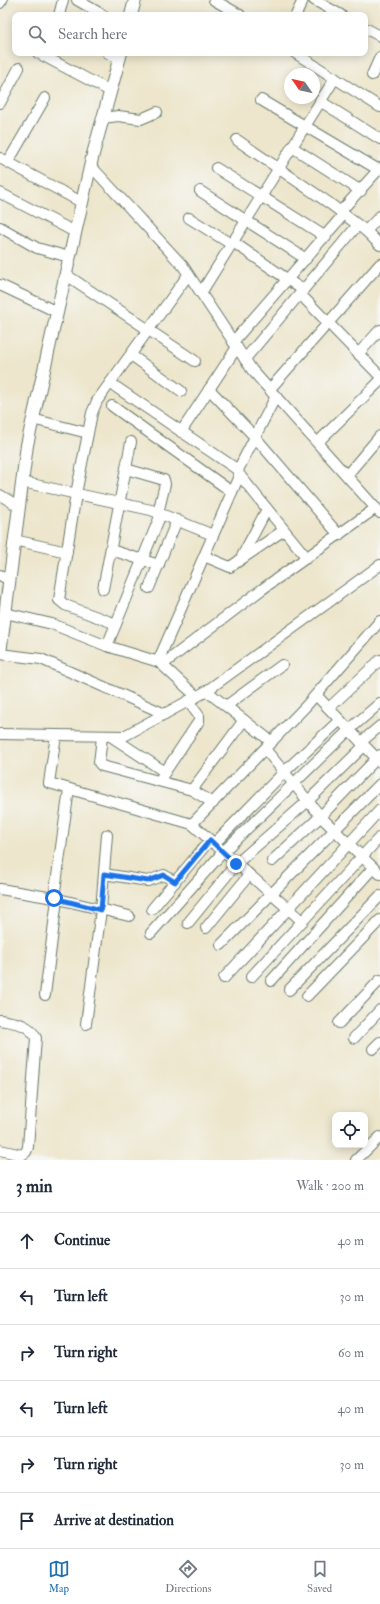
<!DOCTYPE html>
<html lang="en">
<head>
<meta charset="utf-8">
<style>
	:root { --surface:#fff; --page:#f2f2f3; --text:#1f2937; --muted:#747a83; --line:#e0e1e3; --accent:#1f6fb2 }
	body { margin:0; font-family:"IM FELL Double Pica",serif; background:var(--page); color:var(--text) }
	.controls { position:absolute; right:12px; bottom:12px; display:grid; overflow:hidden; border-radius:8px; box-shadow:0 2px 10px #0003 }
	.controls button { width:36px; height:36px; display:grid; place-items:center; padding:0; border:0; border-bottom:1px solid var(--line); background:var(--surface); color:var(--text); font:20px sans-serif }
	.compass { position:absolute; left:284px; top:68px; width:36px; height:36px; border-radius:50%; background:var(--surface); box-shadow:0 2px 10px #0003; rotate:304deg }
	.stop { position:absolute; width:12px; height:12px; margin:-9px; border:3px solid #1a73e8; border-radius:50%; background:#fff }
	.stop.end { background:#1a73e8; border-color:#fff; box-shadow:0 1px 4px #0008 }
	.list { margin:0; padding:0; list-style:none }
	h2 { display:flex; justify-content:space-between; align-items:center; height:52px; margin:0; padding:0 16px; font-size:17px }
	h2 small { font-size:13px; font-weight:400; color:var(--muted) }
	.list li { display:grid; grid-template-columns:26px 1fr auto; gap:12px; align-items:center; box-sizing:border-box; height:56px; padding:0 16px; border-top:1px solid var(--line) }
	.list b { display:block; font-size:15px; white-space:nowrap }
	.list em { font-size:13px; font-style:normal; color:var(--muted) }
	.icon { flex:none; width:22px; height:22px; fill:none; stroke:currentColor; stroke-width:2; stroke-linecap:round; stroke-linejoin:round }
	.map { position:relative; flex:none; width:380px; height:1160px; overflow:hidden }
	.search { position:absolute; background:var(--surface); box-shadow:0 2px 10px #0003; left:12px; right:12px; top:12px; height:44px; display:flex; align-items:center; gap:10px; box-sizing:border-box; padding:0 14px; border-radius:8px; color:var(--muted); font-size:15px }
	.sheet { height:388px; background:var(--surface) }
	nav { display:flex; justify-content:space-around; align-items:center; box-sizing:border-box; height:56px; border-top:1px solid var(--line); background:var(--surface); font-size:11px; color:var(--muted) }
	nav a { display:grid; justify-items:center; gap:2px }
	nav .on { color:var(--accent) }
	.map>svg:first-child { display:block }
	.lines { fill:none; stroke-linecap:round; stroke-linejoin:round }
	.minor-casing { stroke:#677869; stroke-width:12 }
	.major-casing { stroke:#677869; stroke-width:14 }
	.minor { stroke:#fff; stroke-width:10 }
	.major { stroke:#fff; stroke-width:12 }
	.route { stroke:#1a73e8; stroke-width:5 }
</style>
</head>
<body>
<div class="map">
<svg width="380" height="1160" viewBox="0 0 380 1160">
	<rect width="100%" height="100%" fill="#f6f6f2"/>
	<filter id="ink" filterUnits="userSpaceOnUse"><feTurbulence type="fractalNoise" baseFrequency=".025" numOctaves="2"/><feDisplacementMap in="SourceGraphic" scale="8" xChannelSelector="R" yChannelSelector="G"/><feConvolveMatrix kernelMatrix="1 2 1 2 8 2 1 2 1" color-interpolation-filters="sRGB"/></filter>
	<filter id="wash" filterUnits="userSpaceOnUse"><feTurbulence type="fractalNoise" baseFrequency=".012" numOctaves="4" result="noise"/><feDisplacementMap in="SourceGraphic" scale="16" xChannelSelector="R" yChannelSelector="G"/><feGaussianBlur stdDeviation="0.9" result="paint"/><feColorMatrix in="noise" values="0 0 0 0 0 0 0 0 0 0 0 0 0 0 0 0 0 1.4 0 .05"/><feComposite in="paint" operator="in"/></filter>
	<g filter="url(#wash)">
		<rect width="100%" height="100%" fill="#ede6cc"/>
	</g>
	<g filter="url(#ink)">
		<g class="lines">
			<defs>
				<g id="minor">
					<polyline points="77,0 103,15"/>
					<polyline points="214,0 240,15"/>
					<polyline points="314,0 341,15"/>
					<polyline points="0,3 2,0"/>
					<polyline points="59,15 63,0"/>
					<polyline points="296,15 303,0"/>
					<polyline points="365,28 380,36"/>
					<polyline points="38,53 110,91"/>
					<polyline points="108,53 119,59"/>
					<polyline points="295,53 380,107"/>
					<polyline points="372,75 380,57"/>
					<polyline points="261,100 379,170"/>
					<polyline points="320,101 380,139"/>
					<polyline points="0,103 19,68"/>
					<polyline points="103,118 118,116 141,119 157,112"/>
					<polyline points="237,140 329,203 366,231 380,216"/>
					<polyline points="292,147 361,191"/>
					<polyline points="0,158 81,202"/>
					<polyline points="8,162 45,98"/>
					<polyline points="90,165 183,266 252,370 380,513"/>
					<polyline points="216,168 326,237"/>
					<polyline points="200,191 306,259"/>
					<polyline points="0,193 75,232"/>
					<polyline points="341,211 380,168"/>
					<polyline points="189,218 231,244"/>
					<polyline points="0,227 37,248 69,257"/>
					<polyline points="366,231 380,245"/>
					<polyline points="233,242 303,290"/>
					<polyline points="65,274 195,361"/>
					<polyline points="0,285 57,312"/>
					<polyline points="201,293 335,78"/>
					<polyline points="300,294 380,376"/>
					<polyline points="233,342 344,214"/>
					<polyline points="358,354 380,330"/>
					<polyline points="131,355 181,391"/>
					<polyline points="245,359 357,226"/>
					<polyline points="110,383 238,470"/>
					<polyline points="209,389 255,437 339,535"/>
					<polyline points="270,389 380,264"/>
					<polyline points="276,396 239,468 238,473 307,558"/>
					<polyline points="112,406 232,492"/>
					<polyline points="32,419 88,433"/>
					<polyline points="181,432 237,347"/>
					<polyline points="318,442 380,381"/>
					<polyline points="126,469 164,480 165,484 158,513"/>
					<polyline points="347,475 380,436"/>
					<polyline points="22,482 151,510 213,535"/>
					<polyline points="0,495 18,506"/>
					<polyline points="14,540 67,552"/>
					<polyline points="111,550 159,565"/>
					<polyline points="204,556 230,567 284,530"/>
					<polyline points="240,560 267,509"/>
					<polyline points="0,575 9,580"/>
					<polyline points="149,588 177,520"/>
					<polyline points="103,589 131,442"/>
					<polyline points="5,613 52,624 107,646 159,662"/>
					<polyline points="116,624 65,605 59,600 76,494 92,413 97,401 188,275"/>
					<polyline points="107,646 161,514"/>
					<polyline points="0,654 41,659 165,714"/>
					<polyline points="162,665 261,590 376,508"/>
					<polyline points="205,692 380,565"/>
					<polyline points="316,695 380,762"/>
					<polyline points="196,696 160,663 159,659 239,476"/>
					<polyline points="226,706 282,665"/>
					<polyline points="329,708 380,660"/>
					<polyline points="0,734 56,735 49,783 192,824 306,706 380,621"/>
					<polyline points="56,735 124,736 205,692 208,692 272,742"/>
					<polyline points="102,737 99,763 102,766 192,790 213,803"/>
					<polyline points="112,737 165,772"/>
					<polyline points="361,742 380,726"/>
					<polyline points="265,749 322,818 380,874"/>
					<polyline points="159,781 199,721 199,716 188,701"/>
					<polyline points="192,790 244,720"/>
					<polyline points="192,824 302,921"/>
					<polyline points="214,844 284,772 340,720"/>
					<polyline points="272,861 321,816 380,755"/>
					<polyline points="104,874 148,881 164,875 175,882"/>
					<polyline points="0,889 54,898 129,916"/>
					<polyline points="54,898 69,789"/>
					<polyline points="152,909 210,840"/>
					<polyline points="188,923 236,864 308,801 364,746"/>
					<polyline points="206,928 249,875"/>
					<polyline points="151,933 223,852 349,730 380,703"/>
					<polyline points="221,945 380,784"/>
					<polyline points="251,977 380,837"/>
					<polyline points="224,978 380,810"/>
					<polyline points="271,981 373,868"/>
					<polyline points="289,990 380,896"/>
					<polyline points="45,995 57,899"/>
					<polyline points="307,996 380,920"/>
					<path d="M0 1020C15 1023 29 1023 36 1038L28 1147 26 1152 22 1155 0 1150"/>
					<polyline points="339,1023 380,980"/>
					<polyline points="86,1024 101,910 107,835"/>
					<polyline points="354,1038 380,1010"/>
					<polyline points="373,1049 380,1042"/>
					<polyline points="356,1160 380,1137"/>
				</g>
				<g id="major">
					<polyline points="131,15 135,0"/>
					<polyline points="0,653 27,445 93,154 121,53"/>
				</g>
			</defs>
			<use href="#minor" class="minor-casing"/>
			<use href="#major" class="major-casing"/>
			<use href="#minor" class="minor"/>
			<use href="#major" class="major"/>
		</g>
	</g>
	<g class="lines" filter="url(#ink)">
		<polyline class="route" points="54,898 101,910 104,874 148,881 164,875 175,882 210,840 236,864"/>
	</g>
</svg>
<div class="controls">
<button><svg class="icon" aria-label="locate" viewBox="0 0 24 24"><circle cx="12" cy="12" r="6"/><path d="M12 2v4M12 18v4M2 12h4M18 12h4"/></svg></button>
</div>
<svg class="compass" viewBox="-18 -18 36 36"><path d="M0-13l5 13h-10z" fill="#e53935"/><path d="M0 13l5-13h-10z" fill="#747a83"/></svg>
<div class="stop" style="left:54px;top:898px"></div>
<div class="stop end" style="left:236px;top:864px"></div>
<div class="search"><svg class="icon" aria-label="search" viewBox="0 0 24 24"><circle cx="10" cy="10" r="6"/><path d="M15 15l6 6"/></svg>Search here</div>
</div>
<section class="sheet">
<h2>3 min<small>Walk · 200 m</small></h2>
<ul class="list">
<li><svg class="icon" aria-label="ahead" viewBox="0 0 24 24"><path d="M12 20V5M6 11l6-6 6 6"/></svg><div><b>Continue</b></div><em>40 m</em></li>
<li><svg class="icon" aria-label="left" viewBox="0 0 24 24"><path d="M17 20v-9H6M10 6l-5 5 5 5"/></svg><div><b>Turn left</b></div><em>30 m</em></li>
<li><svg class="icon" aria-label="right" viewBox="0 0 24 24"><path d="M7 20v-9h11M14 6l5 5-5 5"/></svg><div><b>Turn right</b></div><em>60 m</em></li>
<li><svg class="icon" aria-label="left" viewBox="0 0 24 24"><path d="M17 20v-9H6M10 6l-5 5 5 5"/></svg><div><b>Turn left</b></div><em>40 m</em></li>
<li><svg class="icon" aria-label="right" viewBox="0 0 24 24"><path d="M7 20v-9h11M14 6l5 5-5 5"/></svg><div><b>Turn right</b></div><em>30 m</em></li>
<li><svg class="icon" aria-label="arrive" viewBox="0 0 24 24"><path d="M6 21V4h12l-3 4 3 4H6"/></svg><div><b>Arrive at destination</b></div></li>
</ul>
</section>
<nav>
<a class="on"><svg class="icon" aria-label="map" viewBox="0 0 24 24"><path d="M3 6l6-2 6 2 6-2v14l-6 2-6-2-6 2zM9 4v14M15 6v14"/></svg>Map</a>
<a><svg class="icon" aria-label="directions" viewBox="0 0 24 24"><path d="M12 3l9 9-9 9-9-9zM9 14v-3h6M13 9l2 2-2 2"/></svg>Directions</a>
<a><svg class="icon" aria-label="saved" viewBox="0 0 24 24"><path d="M7 4h10v16l-5-4-5 4z"/></svg>Saved</a>
</nav>
</body>
</html>
